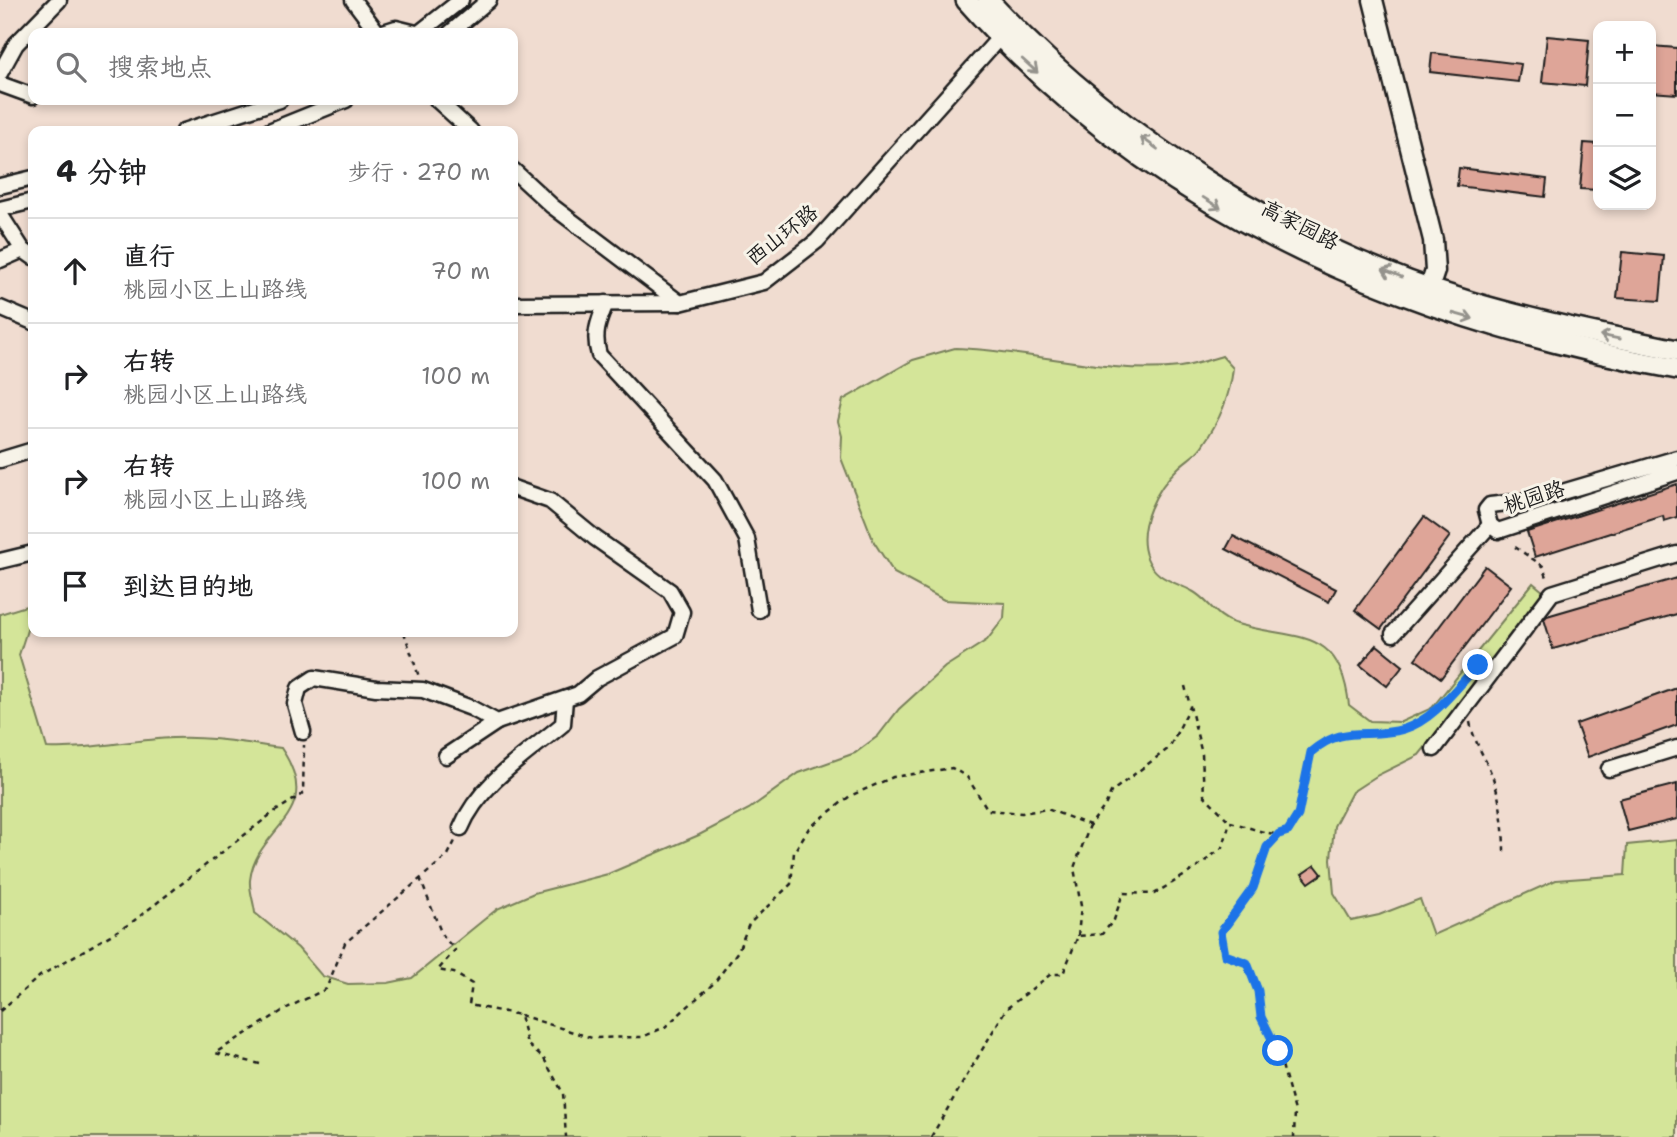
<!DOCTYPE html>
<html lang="zh">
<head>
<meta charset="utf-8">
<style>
	:root { --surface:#fff; --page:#f6f6f6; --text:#202124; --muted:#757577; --line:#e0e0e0 }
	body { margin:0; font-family:"Shantell Sans","LXGW WenKai TC",sans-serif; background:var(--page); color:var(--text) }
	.controls { position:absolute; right:21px; top:21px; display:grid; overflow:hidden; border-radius:14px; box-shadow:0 4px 10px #0003 }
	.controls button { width:63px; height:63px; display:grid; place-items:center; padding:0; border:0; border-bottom:2px solid var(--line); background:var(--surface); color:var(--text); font:35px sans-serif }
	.stop { position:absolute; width:21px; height:21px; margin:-16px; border:5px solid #1a73e8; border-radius:50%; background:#fff }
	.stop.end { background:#1a73e8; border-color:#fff; box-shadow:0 2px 7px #0008 }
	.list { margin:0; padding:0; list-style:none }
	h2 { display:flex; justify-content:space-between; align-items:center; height:91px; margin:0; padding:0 28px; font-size:30px }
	h2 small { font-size:23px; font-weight:400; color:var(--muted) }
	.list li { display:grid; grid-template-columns:46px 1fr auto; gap:21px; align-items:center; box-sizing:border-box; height:105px; padding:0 28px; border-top:2px solid var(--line) }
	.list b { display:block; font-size:26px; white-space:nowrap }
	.list p { margin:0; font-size:23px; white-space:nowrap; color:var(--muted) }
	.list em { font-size:23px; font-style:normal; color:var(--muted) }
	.icon { flex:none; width:38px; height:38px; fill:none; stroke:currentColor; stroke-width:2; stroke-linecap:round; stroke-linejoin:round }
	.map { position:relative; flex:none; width:1677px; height:1137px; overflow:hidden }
	.search { position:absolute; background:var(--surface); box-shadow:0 4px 10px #0003; left:28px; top:28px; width:490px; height:77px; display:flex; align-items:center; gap:18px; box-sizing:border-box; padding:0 24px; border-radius:14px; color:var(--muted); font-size:26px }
	.panel { position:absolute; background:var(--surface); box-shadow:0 4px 10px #0003; left:28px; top:126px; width:490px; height:511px; border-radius:14px }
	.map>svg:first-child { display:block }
	.green { fill:#d4e599; stroke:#78805a; stroke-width:2 }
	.building { fill:#dea598; stroke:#1c1c1c; stroke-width:2 }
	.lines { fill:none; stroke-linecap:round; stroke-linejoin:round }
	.minor-casing { stroke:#1c1c1c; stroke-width:19 }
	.tertiary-casing { stroke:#1c1c1c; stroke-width:23 }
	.secondary-casing { stroke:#1c1c1c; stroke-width:24 }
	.path { stroke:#1c1c1c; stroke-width:2.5; stroke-dasharray:5 5; stroke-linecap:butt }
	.minor { stroke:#f7f3e8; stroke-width:14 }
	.tertiary { stroke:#f7f3e8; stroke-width:18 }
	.secondary { stroke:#f7f3e8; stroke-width:19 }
	.oneway { stroke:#94928c }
	.route { stroke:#1a73e8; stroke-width:9 }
	.labels { text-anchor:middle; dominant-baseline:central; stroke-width:6; stroke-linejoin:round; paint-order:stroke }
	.street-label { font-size:21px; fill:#1c1c1c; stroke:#f7f3e8 }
</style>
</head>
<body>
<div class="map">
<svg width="1677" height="1137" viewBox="0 0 1677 1137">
	<rect width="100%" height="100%" fill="#f0dcd0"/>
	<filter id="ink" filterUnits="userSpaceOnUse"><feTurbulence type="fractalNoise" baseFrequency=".0143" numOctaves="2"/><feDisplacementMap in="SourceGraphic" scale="14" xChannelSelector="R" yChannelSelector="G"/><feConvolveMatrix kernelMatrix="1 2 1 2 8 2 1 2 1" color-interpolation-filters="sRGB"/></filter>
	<g filter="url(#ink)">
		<path class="green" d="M955 348C1030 350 1106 375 1180 367 1194 365 1209 360 1222 356L1233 368C1230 398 1219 422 1202 446 1196 455 1186 460 1179 467 1157 488 1135 527 1147 558 1156 580 1174 581 1192 591 1208 599 1215 617 1234 623 1294 642 1340 623 1349 705L1370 721 1401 722 1432 708 1533 583 1544 592 1540 606 1419 755 1378 775 1352 792 1334 826 1331 859 1334 893 1351 921 1379 915 1420 899 1433 935 1556 880 1625 875 1627 845 1677 840V1137H0V614L26 606 28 627 19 655 47 748C90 750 130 740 173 738 209 736 245 743 281 748 327 816 256 826 250 880 249 890 254 903 255 913L298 948 322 976 348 984 388 983 412 978 497 909 534 893 608 874 699 835 749 809 799 773 855 753 878 736 899 709 945 667 987 640 1004 618 1005 603 944 600 894 573 874 542 841 458 842 436 838 421 843 400 913 360Z"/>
		<g class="building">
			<polygon points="1547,36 1589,40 1585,86 1542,82"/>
			<polygon points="1651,46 1677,48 1677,94 1651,92"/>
			<polygon points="1432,53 1521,64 1518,82 1430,72"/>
			<polygon points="1584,143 1598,144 1598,190 1580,189"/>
			<polygon points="1459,168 1547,179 1545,197 1457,186"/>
			<polygon points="1622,252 1664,256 1660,301 1617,298"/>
			<polygon points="1677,484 1677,517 1664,521 1663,516 1535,557 1527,532"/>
			<polygon points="1424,517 1450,536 1381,629 1355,610"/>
			<polygon points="1233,536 1336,589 1329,602 1226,549"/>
			<polygon points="1485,566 1511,586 1441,678 1415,659"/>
			<polygon points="1677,578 1677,614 1553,649 1544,619 1547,616"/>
			<polygon points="1377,645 1403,666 1387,686 1360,665"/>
			<polygon points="1677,688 1677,725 1588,757 1576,724"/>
			<polygon points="1677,784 1677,819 1628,831 1619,799"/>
			<polygon points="1315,865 1322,874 1309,883 1302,874"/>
		</g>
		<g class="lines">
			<defs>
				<g id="minor">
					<polyline points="353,0 378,33"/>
					<polyline points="380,33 396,28 416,33"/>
					<polyline points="419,33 461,0"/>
					<polyline points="450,33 489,0"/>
					<polyline points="0,73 16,44 59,0"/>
					<polyline points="0,84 33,96"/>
					<polyline points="437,100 471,131"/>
					<polyline points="184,131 280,100"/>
					<polyline points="269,131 346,100"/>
					<polyline points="513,170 552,206 680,303"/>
					<polyline points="0,186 33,178"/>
					<polyline points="0,209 33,201"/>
					<polyline points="0,214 23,250 33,257"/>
					<polyline points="0,260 23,250"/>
					<path d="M606 303C598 322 593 335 599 355L715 480 747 539 759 610"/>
					<polyline points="513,304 680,303 764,282 817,241 999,38"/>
					<polyline points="0,308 33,322"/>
					<polyline points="1677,458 1535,500 1490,505 1486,510 1490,525 1498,531 1677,472"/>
					<polyline points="0,460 33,450"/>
					<polyline points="0,561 33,553"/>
					<polyline points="1393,634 1490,525"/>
					<polyline points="303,732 295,704 299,688 314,678 376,688 423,690 471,708 497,722 578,694 597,678 675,636 682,612 670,591 595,538 550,501 513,488"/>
					<polyline points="1434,749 1552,593 1677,554"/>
					<polyline points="446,756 497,722"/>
					<polyline points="1609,769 1677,748"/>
					<path d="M461 828C479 784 527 754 563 724L565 699"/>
				</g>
				<polyline id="tertiary" points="1373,0 1433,240 1435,271 1425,301"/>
				<g id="secondary">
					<path d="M966 0C1152 211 1405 320 1677 369"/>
					<path d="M988 0C1117 139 1289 247 1471 302 1539 322 1608 336 1677 350"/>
				</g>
			</defs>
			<use href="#minor" class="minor-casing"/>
			<use href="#tertiary" class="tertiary-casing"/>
			<use href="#secondary" class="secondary-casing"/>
			<g class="path">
				<polyline points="1515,547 1543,566 1548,580"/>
				<polyline points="404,632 419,677"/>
				<polyline points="1185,686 1202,754 1204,795 1230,822"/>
				<path d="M1470 722C1474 743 1486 758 1493 778 1501 801 1504 829 1504 853"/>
				<polyline points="1278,835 1267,847 1253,888 1221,932 1225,955 1246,963 1258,991 1261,1017 1278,1051 1295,1111 1294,1137"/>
				<polyline points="420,878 442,935 455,950 438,970 454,973 472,984 469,1005 520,1015 527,1044 544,1059 563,1093 566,1137"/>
				<polyline points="1078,936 1081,906 1074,868 1090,825 1105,806 1111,792 1169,748 1190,707"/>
				<polyline points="0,1011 40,976 131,923 274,812 303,794 304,745"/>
				<polyline points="520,1015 592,1038 642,1037 665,1027 714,983 738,951 749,924 791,884 794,852 809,828 850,796 893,777 952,768 967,777 988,810 1022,813 1047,809 1090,825"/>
				<polyline points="260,1064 215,1053 287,1008 326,989 345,943 448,855 455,841"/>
				<path d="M931 1137 1006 1009 1051 974H1063L1078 936 1102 934 1114 920 1123 893 1154 894 1195 869 1223 847 1230 822C1244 825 1263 834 1278 834 1302 834 1306 770 1311 752 1342 725 1367 740 1403 729 1437 719 1454 682 1481 662"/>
				<polyline points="1431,1137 1434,1137"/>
			</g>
			<use href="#minor" class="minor"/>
			<use href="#tertiary" class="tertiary"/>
			<use href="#secondary" class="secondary"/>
		</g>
		<defs><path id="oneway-shaft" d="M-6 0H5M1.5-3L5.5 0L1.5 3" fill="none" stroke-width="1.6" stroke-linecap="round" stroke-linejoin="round" transform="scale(1.75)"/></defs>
		<g class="oneway">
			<use href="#oneway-shaft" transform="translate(1030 66) rotate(42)"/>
			<use href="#oneway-shaft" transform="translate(1149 143) rotate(-144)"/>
			<use href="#oneway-shaft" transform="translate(1212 203) rotate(32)"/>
			<use href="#oneway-shaft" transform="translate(1392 273) rotate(-158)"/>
			<use href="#oneway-shaft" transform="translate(1463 316) rotate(16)"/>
			<use href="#oneway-shaft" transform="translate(1610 337) rotate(-169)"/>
		</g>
	</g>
	<g class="lines" filter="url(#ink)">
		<path class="route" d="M1278 1051 1261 1017 1258 991 1247 963 1225 955 1221 932 1253 888 1267 847 1279 834 1288 831 1298 815 1311 752C1344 723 1367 740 1404 729 1434 720 1457 687 1478 665"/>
	</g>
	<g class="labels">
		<g class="street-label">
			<text transform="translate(1300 225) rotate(27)">高家园路</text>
			<text transform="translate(782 235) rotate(-38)">西山环路</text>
			<text transform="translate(1534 497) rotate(-18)">桃园路</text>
		</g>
	</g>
</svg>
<div class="controls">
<button>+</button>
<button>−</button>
<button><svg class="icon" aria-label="layers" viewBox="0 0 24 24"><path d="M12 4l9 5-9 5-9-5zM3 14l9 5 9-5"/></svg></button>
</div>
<div class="stop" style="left:1278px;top:1051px"></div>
<div class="stop end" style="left:1478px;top:665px"></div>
<div class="search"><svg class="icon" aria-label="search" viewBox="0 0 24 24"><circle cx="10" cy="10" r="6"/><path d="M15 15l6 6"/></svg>搜索地点</div>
<section class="panel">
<h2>4 分钟<small>步行 · 270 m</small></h2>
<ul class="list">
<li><svg class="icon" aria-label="ahead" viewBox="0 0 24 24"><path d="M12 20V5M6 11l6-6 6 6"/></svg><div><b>直行</b><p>桃园小区上山路线</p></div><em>70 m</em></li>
<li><svg class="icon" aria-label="right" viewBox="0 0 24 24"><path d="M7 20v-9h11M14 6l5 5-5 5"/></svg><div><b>右转</b><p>桃园小区上山路线</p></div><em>100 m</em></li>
<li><svg class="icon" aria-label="right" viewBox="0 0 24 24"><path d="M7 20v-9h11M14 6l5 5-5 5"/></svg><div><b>右转</b><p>桃园小区上山路线</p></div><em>100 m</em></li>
<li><svg class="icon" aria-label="arrive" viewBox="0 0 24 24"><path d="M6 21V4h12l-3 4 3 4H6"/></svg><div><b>到达目的地</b></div></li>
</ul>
</section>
</div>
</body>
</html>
